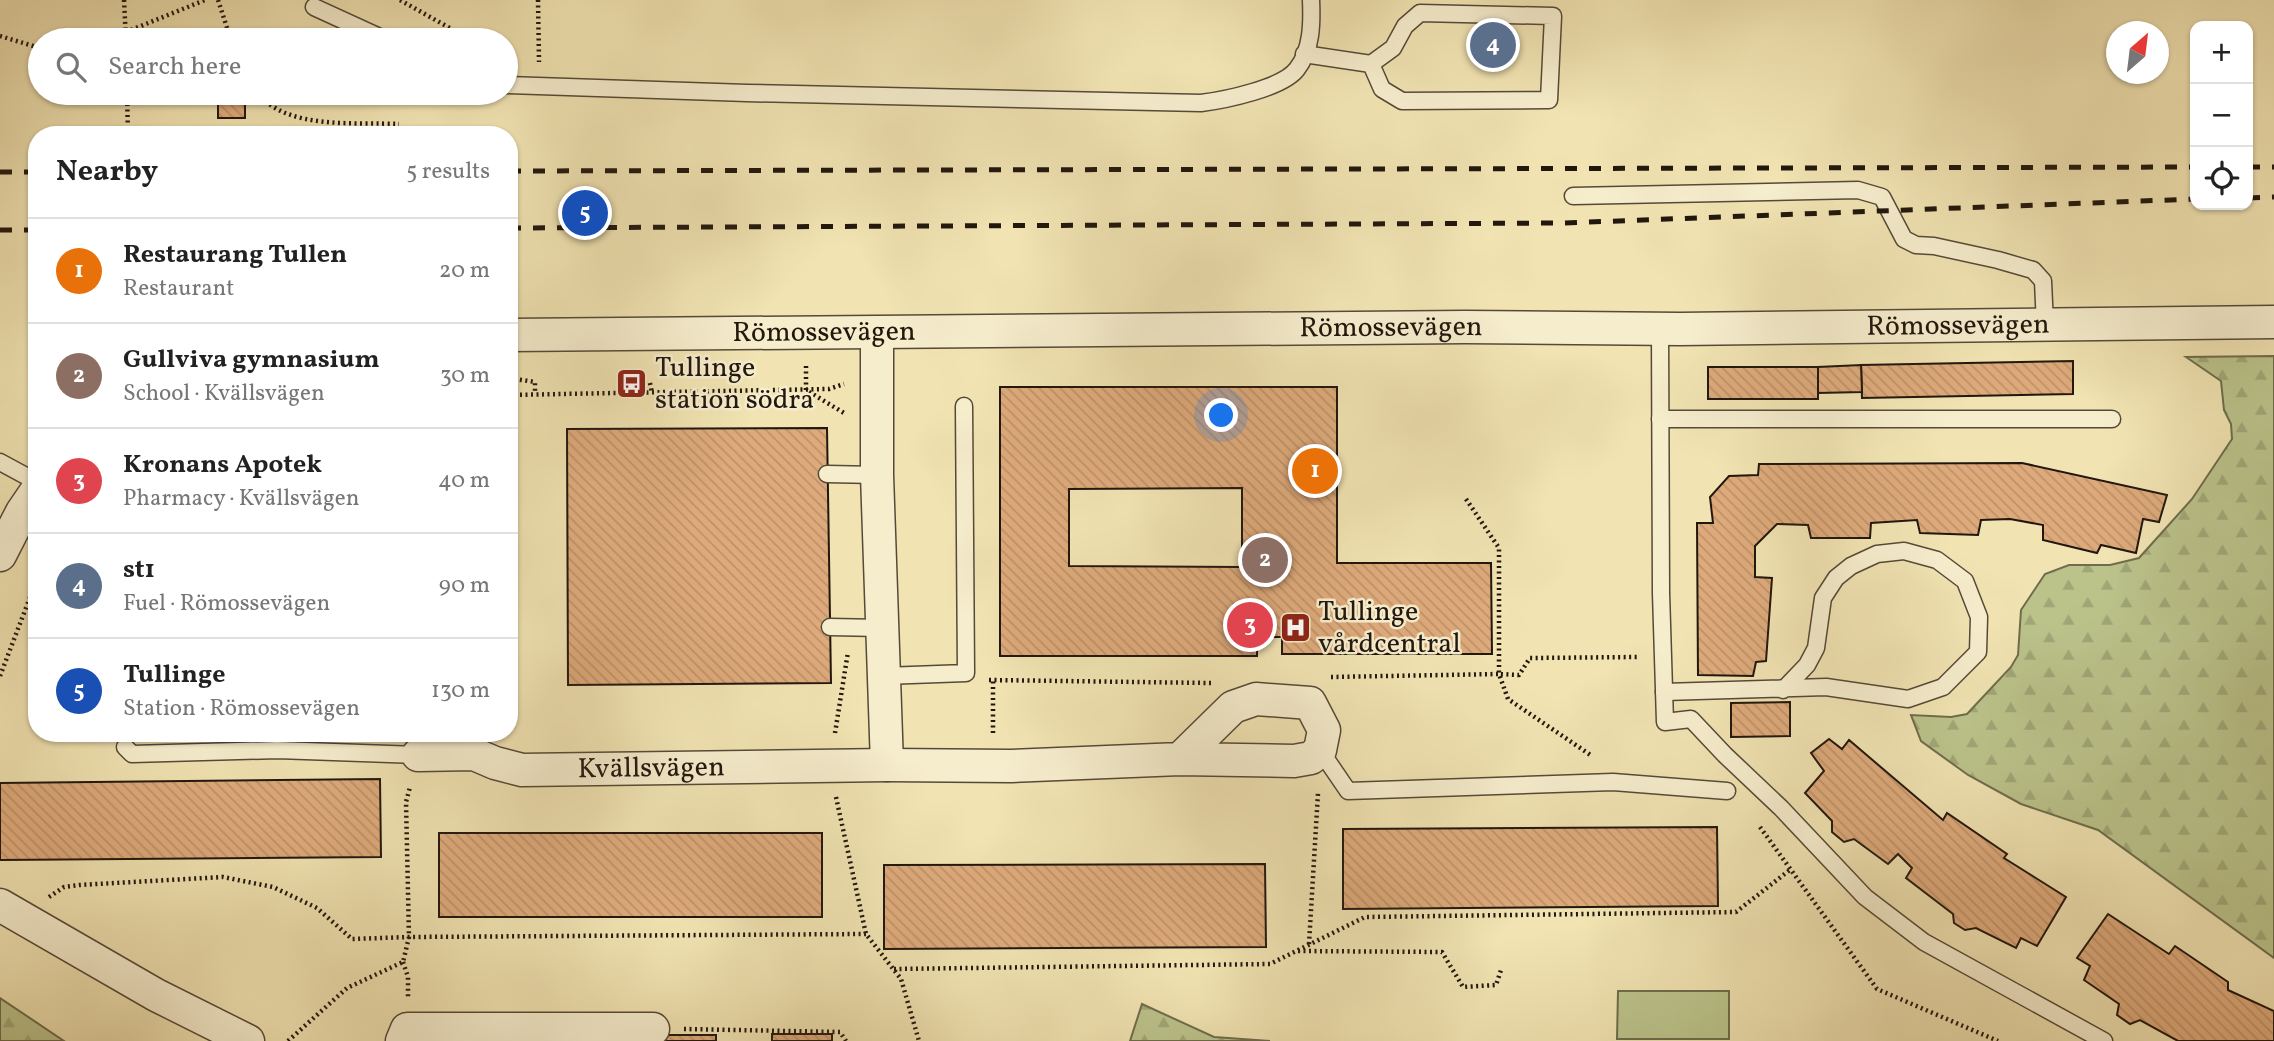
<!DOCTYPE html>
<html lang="en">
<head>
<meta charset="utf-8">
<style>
	:root { --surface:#fff; --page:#f2f2f2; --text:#222; --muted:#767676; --line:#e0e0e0; --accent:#ea580c }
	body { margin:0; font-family:Vollkorn,serif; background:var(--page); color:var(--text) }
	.controls { position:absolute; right:21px; top:21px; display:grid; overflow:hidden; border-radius:14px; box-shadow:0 2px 5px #0004 }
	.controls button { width:63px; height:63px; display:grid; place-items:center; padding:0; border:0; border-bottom:2px solid var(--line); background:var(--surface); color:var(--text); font:35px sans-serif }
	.compass { position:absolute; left:2106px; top:21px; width:63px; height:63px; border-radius:50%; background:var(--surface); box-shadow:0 2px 5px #0004; rotate:28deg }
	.you { position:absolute; left:1222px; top:416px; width:24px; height:24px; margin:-18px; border:5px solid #fff; border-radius:50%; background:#1a73e8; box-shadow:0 0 0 10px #1a73e833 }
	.badge { display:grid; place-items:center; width:46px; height:46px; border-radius:50%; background:var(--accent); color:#fff; font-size:23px; font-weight:700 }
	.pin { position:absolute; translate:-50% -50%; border:4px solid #fff; box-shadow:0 2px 7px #0006 }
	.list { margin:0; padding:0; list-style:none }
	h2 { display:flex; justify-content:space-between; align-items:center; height:91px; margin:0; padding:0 28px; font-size:30px }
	h2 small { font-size:23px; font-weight:400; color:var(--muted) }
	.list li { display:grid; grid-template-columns:46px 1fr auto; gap:21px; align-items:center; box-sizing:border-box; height:105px; padding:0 28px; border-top:2px solid var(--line) }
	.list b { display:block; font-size:26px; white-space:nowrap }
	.list p { margin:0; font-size:23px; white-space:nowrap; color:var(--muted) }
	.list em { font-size:23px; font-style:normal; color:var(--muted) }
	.icon { flex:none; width:38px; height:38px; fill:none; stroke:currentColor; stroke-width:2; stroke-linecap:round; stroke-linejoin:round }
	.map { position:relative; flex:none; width:2274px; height:1041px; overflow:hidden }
	.search { position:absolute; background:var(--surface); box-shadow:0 2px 5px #0004; left:28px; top:28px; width:490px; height:77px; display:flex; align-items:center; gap:18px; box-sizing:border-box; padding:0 24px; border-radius:38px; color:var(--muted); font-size:26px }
	.panel { position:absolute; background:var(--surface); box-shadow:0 2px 5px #0004; left:28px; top:126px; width:490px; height:616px; border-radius:28px }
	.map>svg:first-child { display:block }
	.forest { fill:url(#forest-firs); stroke:#6e6d4c; stroke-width:2 }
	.garden { fill:#bbc38b; stroke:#6e6d4c; stroke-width:2 }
	.building { fill:url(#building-back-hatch); stroke:#21170e; stroke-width:2; fill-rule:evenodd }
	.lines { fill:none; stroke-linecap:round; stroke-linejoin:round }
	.service-casing { stroke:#554a37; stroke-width:19 }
	.minor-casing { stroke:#554a37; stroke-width:35 }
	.path { stroke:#21170e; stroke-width:4.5; stroke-dasharray:2 3.5; stroke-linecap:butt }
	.service { stroke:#f6edcd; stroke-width:16 }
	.minor { stroke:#f6edcd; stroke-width:32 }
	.rail { stroke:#21170e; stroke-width:5; stroke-dasharray:12 12; stroke-linecap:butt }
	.labels { text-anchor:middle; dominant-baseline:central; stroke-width:5; stroke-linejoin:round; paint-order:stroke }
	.street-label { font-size:28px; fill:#21170e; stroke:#f6edcd }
	.poi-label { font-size:28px; fill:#21170e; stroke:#f6edcd; text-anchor:start }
</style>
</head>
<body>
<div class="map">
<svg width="2274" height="1041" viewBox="0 0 2274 1041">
	<defs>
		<pattern id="forest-firs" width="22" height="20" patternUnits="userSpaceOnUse" patternTransform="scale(1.75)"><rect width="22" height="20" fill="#bbc38b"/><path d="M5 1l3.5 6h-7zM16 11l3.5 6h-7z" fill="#a0a777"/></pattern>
		<pattern id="building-back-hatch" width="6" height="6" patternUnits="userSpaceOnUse" patternTransform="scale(1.75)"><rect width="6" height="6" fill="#deaa7b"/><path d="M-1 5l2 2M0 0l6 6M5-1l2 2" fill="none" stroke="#be9269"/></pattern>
	</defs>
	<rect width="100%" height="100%" fill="#f1e3b2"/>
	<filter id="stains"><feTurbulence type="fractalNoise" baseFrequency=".00286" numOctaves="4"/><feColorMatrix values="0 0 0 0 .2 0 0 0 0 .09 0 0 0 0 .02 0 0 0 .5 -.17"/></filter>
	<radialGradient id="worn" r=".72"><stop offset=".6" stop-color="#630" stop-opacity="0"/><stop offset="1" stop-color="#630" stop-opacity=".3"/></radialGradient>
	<g class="forest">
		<polygon points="2274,356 2274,958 2098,830 2021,804 1968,775 1921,741 1911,715 1951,717 1967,714 2011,667 2018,655 2021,610 2045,574 2069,565 2110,565 2139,558 2192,499 2232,439 2231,424 2224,410 2221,381 2186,357"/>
		<polygon points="0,998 64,1041 0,1041"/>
		<polygon points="1142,1004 1214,1037 1270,1041 1130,1041"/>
	</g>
	<polygon class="garden" points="1618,991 1729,991 1729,1039 1617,1039"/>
	<g class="building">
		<rect x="218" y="93" width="27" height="25"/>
		<polygon points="2073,361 2073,394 1862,398 1861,365"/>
		<polygon points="1861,365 1862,392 1818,393 1818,367"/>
		<rect x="1708" y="367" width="110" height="32"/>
		<path d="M1000 387H1337V563H1491L1492 654H1282V637H1257V656H1000ZM1242 488V567L1069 566V489Z"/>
		<polygon points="827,428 831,683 568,685 567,429"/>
		<polygon points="2022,463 2167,495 2159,522 2143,519 2136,553 2101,545 2097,553 2043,540 2043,525 2010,519 1981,520 1978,535 1920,533 1917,520 1871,523 1870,538 1811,538 1808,525 1777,524 1755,546 1755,577 1772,578 1766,661 1756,662 1753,676 1698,675 1697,523 1713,523 1710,497 1729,476 1758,475 1759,464"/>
		<polygon points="1790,702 1790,736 1731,737 1731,703"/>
		<polygon points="1829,739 1842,749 1849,740 1943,820 1947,813 2007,854 2004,858 2066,897 2037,946 2021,938 2016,948 1976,928 1965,930 1954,923 1953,914 1906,878 1912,868 1898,854 1888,864 1854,839 1844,842 1832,832 1832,821 1805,793 1824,771 1811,753"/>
		<polygon points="380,779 381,857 0,860 0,783"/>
		<polygon points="1717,827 1718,906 1343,909 1343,829"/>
		<rect x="439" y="833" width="383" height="84"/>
		<polygon points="1265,864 1266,947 884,949 884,865"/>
		<polygon points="2108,914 2169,954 2175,946 2228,982 2228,990 2274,1011 2274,1041 2178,1041 2140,1020 2130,1024 2117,1015 2119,1004 2084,980 2090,966 2077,958"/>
		<rect x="772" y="1034" width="60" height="7"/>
		<rect x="655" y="1035" width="61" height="6"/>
	</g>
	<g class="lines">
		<defs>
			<g id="service">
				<polyline points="314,7 386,40"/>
				<polyline points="1304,54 1371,64 1382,89 1402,101 1549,100 1553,16 1420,13 1405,26 1393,48 1371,64"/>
				<path d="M506 85 747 93 1201 103C1225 100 1283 88 1297 69 1312 50 1312 22 1311 0"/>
				<polyline points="1573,196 1858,190 1882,197 1904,239 1916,245 1934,246 1998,260 2033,270 2043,281 2045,325"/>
				<polyline points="1660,328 1661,593 1665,722 1691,719 1725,755 1781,808 1865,897 1924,942 2104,1041"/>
				<polyline points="1660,419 2112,419"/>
				<polyline points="0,462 37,482"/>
				<polyline points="827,474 877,475"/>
				<polyline points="830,627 881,628"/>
				<polyline points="884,676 966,673 964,406"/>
				<polyline points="1664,692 1826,687 1908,699 1943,687 1978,652 1979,617 1965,581 1937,560 1904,551 1877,554 1851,566 1836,578 1823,598 1816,648 1807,665 1783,690"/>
				<polyline points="125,747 132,754 277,750 418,755"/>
				<polyline points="1320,750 1348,791 1613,782 1727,791"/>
			</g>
			<g id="minor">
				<polyline points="877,334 877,475 887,765"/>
				<path id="s1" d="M509 335 1465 327 1680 329 2274 322"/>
				<polyline points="0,555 22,512 37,490"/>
				<path id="s2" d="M418 755 474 754 495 763 522 770 887 765 1011 766 1180 759 1294 761 1311 758 1320 750 1324 730 1310 703 1256 699 1233 707 1180 759"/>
				<polyline points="0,905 156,995 248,1041"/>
				<polyline points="402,1041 407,1029 653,1029"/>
			</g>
		</defs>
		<use href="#service" class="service-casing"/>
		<use href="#minor" class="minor-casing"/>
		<g class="path">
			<polyline points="124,0 126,40"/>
			<polyline points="218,0 231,40"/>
			<polyline points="400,0 471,40"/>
			<polyline points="538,0 539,62"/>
			<polyline points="126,32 205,0"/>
			<polyline points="0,36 40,48"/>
			<polyline points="127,93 128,135"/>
			<path d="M258 93C286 130 356 122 399 124"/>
			<polyline points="806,366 806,390 844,413"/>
			<polyline points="509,378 535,382 535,394"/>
			<polyline points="650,383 652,393"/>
			<polyline points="509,395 829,389 844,384"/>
			<polyline points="1466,499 1499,548 1499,674 1519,675 1530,658 1639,657"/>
			<polyline points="0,676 37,579"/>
			<polyline points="1331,677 1499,674 1508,699 1592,756"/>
			<polyline points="989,680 1211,683"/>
			<polyline points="835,733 848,652"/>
			<polyline points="993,733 993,681"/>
			<polyline points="836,797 866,934 901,979 919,1041"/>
			<polyline points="1760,827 1877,989 1998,1041"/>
			<polyline points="49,897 64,887 79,885 223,877 273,887 317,908 352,939 409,937 866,934"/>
			<polyline points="1309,944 1318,793"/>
			<polyline points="1298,951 1442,952 1463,987 1496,985 1501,970"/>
			<polyline points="403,962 408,977 408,998"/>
			<polyline points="894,969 1270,964 1365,917 1736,912 1791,869"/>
			<polyline points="684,1029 840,1032 846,1041"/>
			<polyline points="288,1041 347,988 403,962 409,937 406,802 410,787"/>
		</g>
		<use href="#service" class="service"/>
		<use href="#minor" class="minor"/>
		<g class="rail">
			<polyline points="2248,167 2274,167"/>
			<polyline points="509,171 2195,167"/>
			<polyline points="0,172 37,172"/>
			<polyline points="2248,198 2274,197"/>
			<polyline points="509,228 1564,223 2195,199"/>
			<polyline points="0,230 37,230"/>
		</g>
	</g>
	<defs>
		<symbol id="bus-square" viewBox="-11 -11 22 22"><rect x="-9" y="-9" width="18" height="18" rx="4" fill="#8f2418" stroke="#f6edcd"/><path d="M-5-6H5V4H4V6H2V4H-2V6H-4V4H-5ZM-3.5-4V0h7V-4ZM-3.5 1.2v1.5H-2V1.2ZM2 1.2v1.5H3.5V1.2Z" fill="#fff"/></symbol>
		<symbol id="hospital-square" viewBox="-11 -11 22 22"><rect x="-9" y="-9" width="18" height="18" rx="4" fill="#8f2418" stroke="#f6edcd"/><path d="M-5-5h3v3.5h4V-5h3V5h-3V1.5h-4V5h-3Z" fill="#fff"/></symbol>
	</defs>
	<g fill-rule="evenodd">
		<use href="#bus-square" x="614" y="366" width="35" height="35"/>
		<use href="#hospital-square" x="1278" y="610" width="35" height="35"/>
	</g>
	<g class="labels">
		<g class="street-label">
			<text stroke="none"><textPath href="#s1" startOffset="1449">Römossevägen</textPath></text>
			<text stroke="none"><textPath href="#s1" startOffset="882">Römossevägen</textPath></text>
			<text stroke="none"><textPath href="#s1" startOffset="315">Römossevägen</textPath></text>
			<text stroke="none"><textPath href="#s2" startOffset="236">Kvällsvägen</textPath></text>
		</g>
		<g class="poi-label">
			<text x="655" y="368">Tullinge<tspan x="655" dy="32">station södra</tspan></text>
			<text x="1318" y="612">Tullinge<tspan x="1318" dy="32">vårdcentral</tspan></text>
		</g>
	</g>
	<rect width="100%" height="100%" filter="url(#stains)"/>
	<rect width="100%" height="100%" fill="url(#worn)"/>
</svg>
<div class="controls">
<button>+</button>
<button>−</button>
<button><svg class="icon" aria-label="locate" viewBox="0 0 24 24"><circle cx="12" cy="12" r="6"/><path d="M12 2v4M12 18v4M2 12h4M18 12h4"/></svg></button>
</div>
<svg class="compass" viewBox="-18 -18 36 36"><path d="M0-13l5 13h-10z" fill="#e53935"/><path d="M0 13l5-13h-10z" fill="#767676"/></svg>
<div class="you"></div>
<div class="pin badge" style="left:1315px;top:471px;background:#e8710a">1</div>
<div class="pin badge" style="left:1265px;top:560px;background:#8d6e63">2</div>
<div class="pin badge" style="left:1250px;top:625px;background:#e0444e">3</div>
<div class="pin badge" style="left:1493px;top:45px;background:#5c6f8a">4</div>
<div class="pin badge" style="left:585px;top:213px;background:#1a4fb4">5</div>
<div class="search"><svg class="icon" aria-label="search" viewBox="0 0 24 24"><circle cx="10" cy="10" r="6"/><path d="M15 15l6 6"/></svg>Search here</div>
<section class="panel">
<h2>Nearby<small>5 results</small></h2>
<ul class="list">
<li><span class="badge" style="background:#e8710a">1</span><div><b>Restaurang Tullen</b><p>Restaurant</p></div><em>20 m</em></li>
<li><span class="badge" style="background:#8d6e63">2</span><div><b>Gullviva gymnasium</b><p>School · Kvällsvägen</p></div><em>30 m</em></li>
<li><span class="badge" style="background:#e0444e">3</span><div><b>Kronans Apotek</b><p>Pharmacy · Kvällsvägen</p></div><em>40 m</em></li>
<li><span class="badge" style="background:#5c6f8a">4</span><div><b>st1</b><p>Fuel · Römossevägen</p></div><em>90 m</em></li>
<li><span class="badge" style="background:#1a4fb4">5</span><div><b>Tullinge</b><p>Station · Römossevägen</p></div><em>130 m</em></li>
</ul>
</section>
</div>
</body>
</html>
